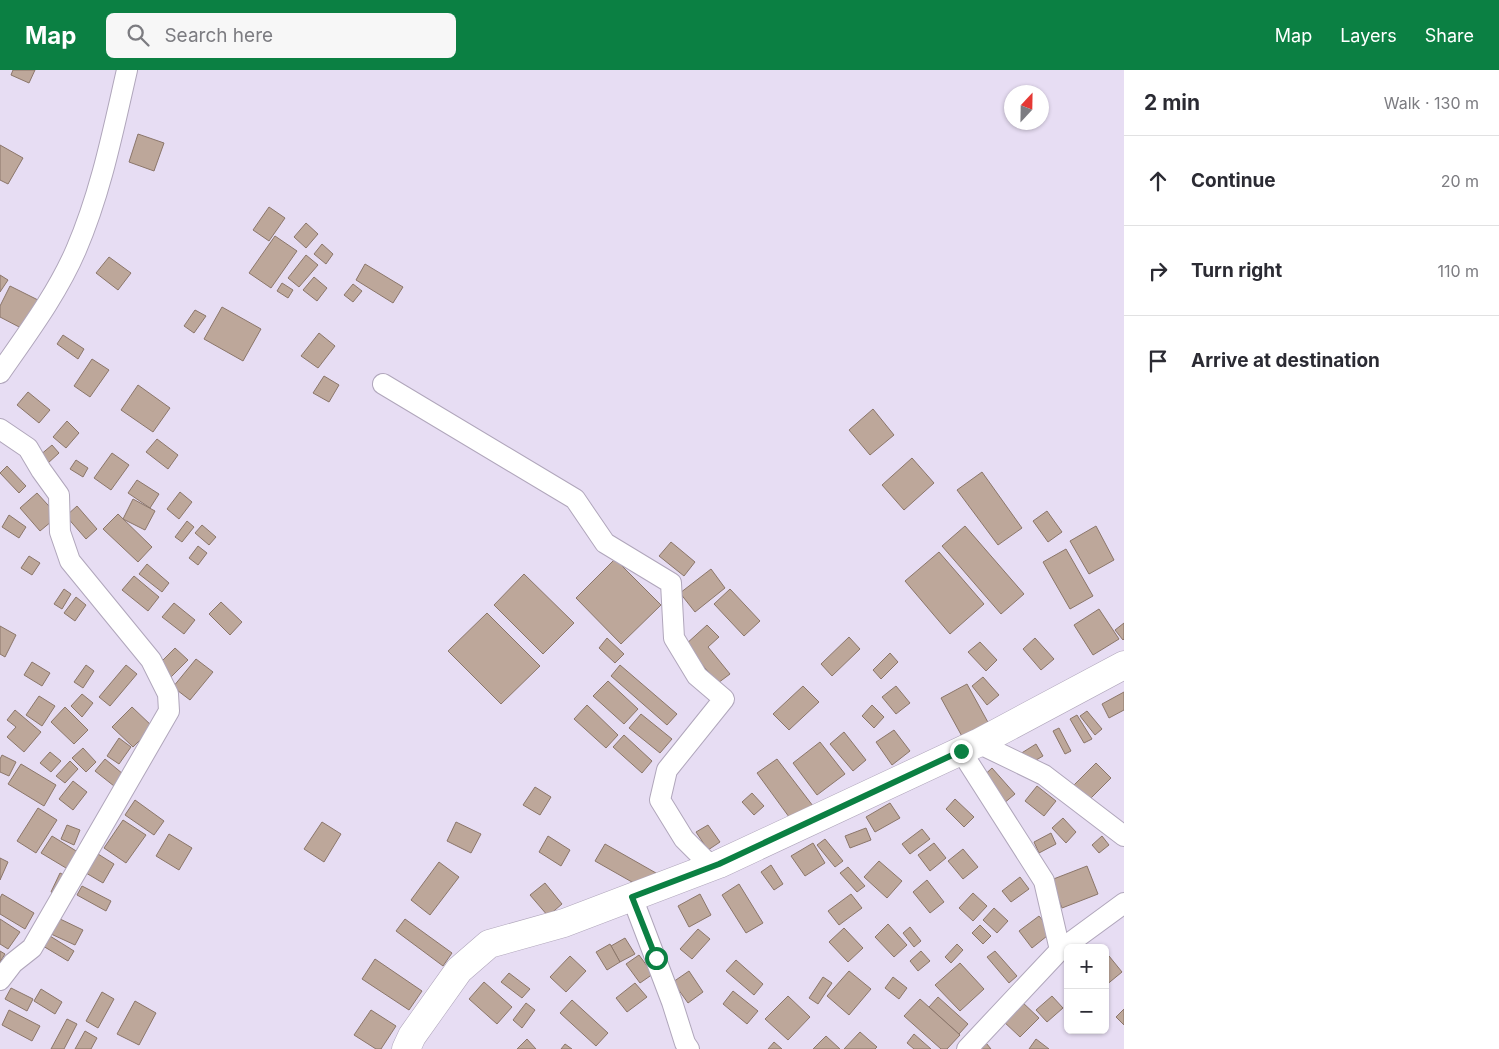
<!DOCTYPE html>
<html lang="en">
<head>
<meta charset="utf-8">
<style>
	:root { --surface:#fff; --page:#f7f7f7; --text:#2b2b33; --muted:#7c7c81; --line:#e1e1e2; --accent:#0b8043 }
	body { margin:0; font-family:Inter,sans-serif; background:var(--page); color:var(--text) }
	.controls { position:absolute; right:15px; bottom:15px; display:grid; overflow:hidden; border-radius:8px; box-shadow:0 1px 4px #0004 }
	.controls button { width:45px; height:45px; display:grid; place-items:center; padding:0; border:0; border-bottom:1px solid var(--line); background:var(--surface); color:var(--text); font:25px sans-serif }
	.compass { position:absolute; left:1004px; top:15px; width:45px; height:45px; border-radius:50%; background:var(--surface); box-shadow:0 1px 4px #0004; rotate:22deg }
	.stop { position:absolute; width:15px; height:15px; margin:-11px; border:4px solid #0b8043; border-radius:50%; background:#fff }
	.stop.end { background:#0b8043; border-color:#fff; box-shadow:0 1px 5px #0008 }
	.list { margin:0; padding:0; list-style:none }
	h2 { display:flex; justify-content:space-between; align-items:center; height:65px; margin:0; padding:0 20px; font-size:21px }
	h2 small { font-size:16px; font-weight:400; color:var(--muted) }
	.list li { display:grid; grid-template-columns:32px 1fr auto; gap:15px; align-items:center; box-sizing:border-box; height:90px; padding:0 20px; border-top:1px solid var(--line) }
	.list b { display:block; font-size:19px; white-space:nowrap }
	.list em { font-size:16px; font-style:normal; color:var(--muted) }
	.icon { flex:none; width:28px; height:28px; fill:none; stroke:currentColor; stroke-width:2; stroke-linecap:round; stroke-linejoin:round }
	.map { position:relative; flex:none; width:1124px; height:979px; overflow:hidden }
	header { display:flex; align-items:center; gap:30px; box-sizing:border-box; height:70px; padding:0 25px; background:var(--accent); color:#fff }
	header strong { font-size:24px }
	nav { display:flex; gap:28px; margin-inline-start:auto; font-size:18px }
	.search { width:350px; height:45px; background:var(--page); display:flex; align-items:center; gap:12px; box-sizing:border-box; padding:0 18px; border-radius:8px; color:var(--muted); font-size:19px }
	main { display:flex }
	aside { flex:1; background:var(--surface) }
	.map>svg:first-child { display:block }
	.building { fill:#bda79a; stroke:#8b766a }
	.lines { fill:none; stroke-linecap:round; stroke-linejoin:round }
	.street-casing { stroke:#b0a6bb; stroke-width:22 }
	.secondary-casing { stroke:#b0a6bb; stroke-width:29 }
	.street { stroke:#fff; stroke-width:20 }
	.secondary { stroke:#fff; stroke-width:28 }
	.route { stroke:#0b8043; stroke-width:6 }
</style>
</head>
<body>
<header>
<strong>Map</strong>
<div class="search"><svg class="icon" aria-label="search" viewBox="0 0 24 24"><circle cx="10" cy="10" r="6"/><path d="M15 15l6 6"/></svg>Search here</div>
<nav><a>Map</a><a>Layers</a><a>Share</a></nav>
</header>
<main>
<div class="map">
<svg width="1124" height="979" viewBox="0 0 1124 979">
	<rect width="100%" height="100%" fill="#e7ddf3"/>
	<g class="building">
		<polygon points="13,0 35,0 29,13 11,5"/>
		<polygon points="138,64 164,73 154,101 129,92"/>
		<polygon points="0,75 23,88 8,114 0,110"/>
		<polygon points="269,137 285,148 269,171 253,160"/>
		<polygon points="306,153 318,164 306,178 294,167"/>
		<polygon points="275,166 297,181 271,218 249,203"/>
		<polygon points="322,174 333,184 326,194 314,184"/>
		<polygon points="306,185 318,195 299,217 288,208"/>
		<polygon points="109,187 131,203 118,220 96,203"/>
		<polygon points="365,194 403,217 393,233 356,210"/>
		<polygon points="0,205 8,210 0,222"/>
		<polygon points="314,207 327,218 317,231 303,220"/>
		<polygon points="282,213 293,220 288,228 277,221"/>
		<polygon points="353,214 362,221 353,232 344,225"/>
		<polygon points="10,216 38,230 23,259 0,247 0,236"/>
		<polygon points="222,237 261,259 243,291 204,269"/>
		<polygon points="195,240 206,246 194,263 184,256"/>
		<polygon points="319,263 335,276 318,298 301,286"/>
		<polygon points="63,265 84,279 78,289 57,274"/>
		<polygon points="92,289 109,300 90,327 74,316"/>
		<polygon points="324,306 339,315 329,332 313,323"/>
		<polygon points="138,315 170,338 153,362 121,340"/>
		<polygon points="28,322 50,340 39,353 17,335"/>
		<polygon points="873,339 894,365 870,385 849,360"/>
		<polygon points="67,351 79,363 66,378 53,367"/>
		<polygon points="157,369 178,385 168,399 146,382"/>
		<polygon points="52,375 59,383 47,394 39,386"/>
		<polygon points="112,383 129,395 111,420 94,408"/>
		<polygon points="912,388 934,413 904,440 882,415"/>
		<polygon points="76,390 88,398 83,407 70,399"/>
		<polygon points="7,396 26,416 19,423 0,403"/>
		<polygon points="982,402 1022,458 998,475 957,420"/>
		<polygon points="137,410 159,424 150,438 128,423"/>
		<polygon points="180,422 192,432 179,449 167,439"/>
		<polygon points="37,423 58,446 40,461 20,438"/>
		<polygon points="133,429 155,441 145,460 123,449"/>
		<polygon points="77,436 97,459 86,469 66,446"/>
		<polygon points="1047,441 1062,462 1048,472 1033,451"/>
		<polygon points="118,444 152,477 138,492 103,459"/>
		<polygon points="9,445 26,457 19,468 2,457"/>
		<polygon points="187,451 194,457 182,472 175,467"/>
		<polygon points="202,455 216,467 209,475 195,463"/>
		<polygon points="965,456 1024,524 1001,544 942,476"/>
		<polygon points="1096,456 1114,490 1089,504 1070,471"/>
		<polygon points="671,472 695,492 684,506 659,486"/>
		<polygon points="198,476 207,483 198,495 189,488"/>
		<polygon points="1066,479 1093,526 1070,539 1043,492"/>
		<polygon points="939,482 984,534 950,564 905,511"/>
		<polygon points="29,486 40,493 32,505 21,498"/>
		<polygon points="615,489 661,535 621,574 576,528"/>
		<polygon points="147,494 169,513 162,522 139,504"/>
		<polygon points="711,499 725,518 695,542 680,523"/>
		<polygon points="524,504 574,553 543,584 494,535"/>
		<polygon points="134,506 159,527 148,541 122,520"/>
		<polygon points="64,519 71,524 62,539 54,534"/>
		<polygon points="730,519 760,551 744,566 714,534"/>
		<polygon points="76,527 86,535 75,551 64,543"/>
		<polygon points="221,532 242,552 230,565 209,544"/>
		<polygon points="174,533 195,550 184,564 162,547"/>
		<polygon points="1099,539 1119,569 1093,585 1074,555"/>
		<polygon points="487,543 540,596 501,634 448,581"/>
		<polygon points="1124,553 1124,569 1123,570 1115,560"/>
		<polygon points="707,555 719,567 708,577 730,604 718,613 685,575"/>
		<polygon points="0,556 16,565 5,587 0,584"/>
		<polygon points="849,567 860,579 832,606 821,594"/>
		<polygon points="607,568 624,584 615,593 599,578"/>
		<polygon points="1035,568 1054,589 1041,600 1023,579"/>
		<polygon points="980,572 997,590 986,601 968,582"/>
		<polygon points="175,578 188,590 171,607 159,594"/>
		<polygon points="890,583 898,592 881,609 873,600"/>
		<polygon points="196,589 213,602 190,630 173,617"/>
		<polygon points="32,592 50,603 42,616 24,605"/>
		<polygon points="86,595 94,601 83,618 74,612"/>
		<polygon points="126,595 137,604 110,636 99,627"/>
		<polygon points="620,595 677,644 667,655 611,606"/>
		<polygon points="983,607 999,625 987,635 972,616"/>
		<polygon points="608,611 638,639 624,654 593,626"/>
		<polygon points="967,614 990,656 964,670 941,628"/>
		<polygon points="803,616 819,632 789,660 773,644"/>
		<polygon points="896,616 910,633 896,644 882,627"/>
		<polygon points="1124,622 1124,640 1109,648 1102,634"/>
		<polygon points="82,624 93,633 82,647 71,636"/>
		<polygon points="39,626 55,636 42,656 26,645"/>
		<polygon points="587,635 618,665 606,678 574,649"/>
		<polygon points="872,635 884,647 874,658 862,646"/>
		<polygon points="65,637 88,660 74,674 51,652"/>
		<polygon points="132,637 153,657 133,677 112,657"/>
		<polygon points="15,640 41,662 24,682 7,667 16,657 7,650"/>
		<polygon points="1087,641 1102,659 1095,665 1080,646"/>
		<polygon points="641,644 672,669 660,683 629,658"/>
		<polygon points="1077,645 1092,669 1084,673 1070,649"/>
		<polygon points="1059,658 1071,681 1065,684 1053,661"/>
		<polygon points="894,660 910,681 892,695 876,672"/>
		<polygon points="844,662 866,690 853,701 830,674"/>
		<polygon points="624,665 652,691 642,703 613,677"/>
		<polygon points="119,668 131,677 119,694 107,686"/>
		<polygon points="820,672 845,704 817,725 793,693"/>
		<polygon points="1036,674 1043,686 1026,696 1020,684"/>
		<polygon points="83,678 96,692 86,702 72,688"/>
		<polygon points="50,682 61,691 51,702 40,693"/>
		<polygon points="2,685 16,692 9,706 0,702 0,689"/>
		<polygon points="105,689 123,704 114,716 95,701"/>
		<polygon points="777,689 813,736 792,751 757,703"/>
		<polygon points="70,691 78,699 65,713 56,706"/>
		<polygon points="1096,693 1111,708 1087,732 1071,718"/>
		<polygon points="21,694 56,715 44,736 8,714"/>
		<polygon points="992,698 1015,724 1003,734 980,709"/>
		<polygon points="73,711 87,722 73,740 59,729"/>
		<polygon points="1037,716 1056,731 1044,746 1025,731"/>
		<polygon points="535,717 551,727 540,745 523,735"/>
		<polygon points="752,723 764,736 754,745 742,732"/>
		<polygon points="955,729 974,747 964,757 946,739"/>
		<polygon points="135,730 164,751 154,765 125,745"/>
		<polygon points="890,733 900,748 875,762 866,747"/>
		<polygon points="38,738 57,750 36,783 17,771"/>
		<polygon points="1063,748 1076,762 1066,773 1052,758"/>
		<polygon points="123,750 146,765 126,793 104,778"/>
		<polygon points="322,752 341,764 324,792 304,779"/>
		<polygon points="456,752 481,764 471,783 447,771"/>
		<polygon points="67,755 80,760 74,775 61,769"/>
		<polygon points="708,755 720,772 708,780 696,762"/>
		<polygon points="866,758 871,770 850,778 845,766"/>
		<polygon points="922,759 930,769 910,784 902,774"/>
		<polygon points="1051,763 1056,774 1039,783 1034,772"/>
		<polygon points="169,764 192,778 179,800 156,786"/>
		<polygon points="52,766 81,784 71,801 41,783"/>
		<polygon points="548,766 570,780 561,796 539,782"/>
		<polygon points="1102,766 1109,775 1099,783 1092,775"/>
		<polygon points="825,769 843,791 835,797 817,775"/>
		<polygon points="813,773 825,793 805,806 791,786"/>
		<polygon points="934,773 946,788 930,801 918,785"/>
		<polygon points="605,774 656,803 646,820 595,791"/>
		<polygon points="963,779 978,797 963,809 948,791"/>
		<polygon points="98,784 114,794 103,813 86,803"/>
		<polygon points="0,788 8,792 0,810"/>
		<polygon points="879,791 902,811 887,828 864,807"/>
		<polygon points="439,792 459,807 430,845 411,830"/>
		<polygon points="771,795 783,814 774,820 761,802"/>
		<polygon points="1087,796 1098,824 1062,838 1051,810"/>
		<polygon points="848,797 865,816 857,822 840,803"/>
		<polygon points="60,803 70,808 61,827 51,822"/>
		<polygon points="1020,807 1029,819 1011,832 1002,821"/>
		<polygon points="927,810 944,832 930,843 913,822"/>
		<polygon points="545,813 562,834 548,846 530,825"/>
		<polygon points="739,814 763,853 746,863 722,825"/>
		<polygon points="82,816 111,831 106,841 77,825"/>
		<polygon points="973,823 987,836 973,851 959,838"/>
		<polygon points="2,824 34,843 25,859 0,844 0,828"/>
		<polygon points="700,824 711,845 689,857 678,836"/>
		<polygon points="851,824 862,838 839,855 828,841"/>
		<polygon points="994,838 1008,851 997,863 983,850"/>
		<polygon points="1039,846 1052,862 1032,878 1019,861"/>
		<polygon points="58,848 83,860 75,875 51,864"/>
		<polygon points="0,849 20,862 8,879 0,874"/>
		<polygon points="405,849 452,883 443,896 396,861"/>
		<polygon points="888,854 907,875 894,887 875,867"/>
		<polygon points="980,855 991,866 983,874 972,863"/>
		<polygon points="910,857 921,871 914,877 903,863"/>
		<polygon points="844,858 863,878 848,892 829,872"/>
		<polygon points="698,859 710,869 692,889 680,879"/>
		<polygon points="50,866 74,881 68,891 43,876"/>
		<polygon points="625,868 635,884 620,892 611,876"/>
		<polygon points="610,874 620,892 607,900 596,882"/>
		<polygon points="957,874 963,880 951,893 945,887"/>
		<polygon points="0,881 5,884 0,892"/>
		<polygon points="921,881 930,891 918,901 910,891"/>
		<polygon points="995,881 1017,906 1009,913 987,887"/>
		<polygon points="639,885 653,904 640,913 626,894"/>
		<polygon points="570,886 586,901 566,922 550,907"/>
		<polygon points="1109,886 1122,902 1105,916 1105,890"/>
		<polygon points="375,889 422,921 409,940 362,909"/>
		<polygon points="736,890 763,914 754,925 726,901"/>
		<polygon points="960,893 984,919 960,941 935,915"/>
		<polygon points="689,901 703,922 688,933 673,912"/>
		<polygon points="849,901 871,919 849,945 827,926"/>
		<polygon points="509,903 530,919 522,928 501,912"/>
		<polygon points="823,907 832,913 818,934 809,928"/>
		<polygon points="893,907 907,918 899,929 885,918"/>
		<polygon points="484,912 512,937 497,954 469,929"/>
		<polygon points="635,913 647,927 627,942 616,928"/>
		<polygon points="11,918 33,929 27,941 5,929"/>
		<polygon points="41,919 62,932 55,944 34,931"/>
		<polygon points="733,921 758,941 747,954 723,934"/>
		<polygon points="102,922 114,929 98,958 86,951"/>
		<polygon points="788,926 810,947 788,970 765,949"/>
		<polygon points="1052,926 1063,938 1047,952 1036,940"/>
		<polygon points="938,927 968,954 959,964 929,937"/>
		<polygon points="920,929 960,965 947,979 941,979 904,946"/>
		<polygon points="572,930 608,963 596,976 560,943"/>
		<polygon points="135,931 156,943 139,975 117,964"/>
		<polygon points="1021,931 1039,948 1020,967 1002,950"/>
		<polygon points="526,933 535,940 522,958 513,950"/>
		<polygon points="1124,939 1124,955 1116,947"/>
		<polygon points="9,940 40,956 32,971 2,955"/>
		<polygon points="371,940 396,956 381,979 376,979 354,965"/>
		<polygon points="67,949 77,954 64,979 51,979"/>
		<polygon points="85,961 97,968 91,979 75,979"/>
		<polygon points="860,962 877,977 875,979 844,979"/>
		<polygon points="914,964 931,979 914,979 907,973"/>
		<polygon points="826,966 840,979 813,979"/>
		<polygon points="982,968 991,979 975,979"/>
		<polygon points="527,969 536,979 517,979"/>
		<polygon points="1036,969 1049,979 1029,979"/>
		<polygon points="774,972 782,979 768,979"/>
		<polygon points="565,974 572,979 561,979"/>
	</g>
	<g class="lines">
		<defs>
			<g id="street">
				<path d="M0 303C27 264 57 224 76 180 101 122 113 61 127 0"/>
				<polyline points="383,314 575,429 605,473 671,513 674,568 697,606 724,629 667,700 660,730 684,769 711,796"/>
				<polyline points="0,359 28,378 41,400 59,425 60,462 70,491 151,590 168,624 169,641 32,878 13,893 0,910"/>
				<polyline points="978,673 1044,705 1124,766"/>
				<polyline points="961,681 1044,811 1060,880"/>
				<polyline points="632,827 672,932 685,973 689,979"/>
				<polyline points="967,979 1060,880 1124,833"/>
			</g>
			<polyline id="secondary" points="406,979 412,966 459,900 489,874 564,853 719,794 978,673 1124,595"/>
		</defs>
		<use href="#street" class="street-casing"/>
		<use href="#secondary" class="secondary-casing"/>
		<use href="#street" class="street"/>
		<use href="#secondary" class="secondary"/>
	</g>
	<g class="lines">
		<polyline class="route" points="656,888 632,827 719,794 961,681"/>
	</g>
</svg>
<div class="controls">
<button>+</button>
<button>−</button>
</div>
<svg class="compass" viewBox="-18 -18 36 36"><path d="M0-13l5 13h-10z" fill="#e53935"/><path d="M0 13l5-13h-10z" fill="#7c7c81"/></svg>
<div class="stop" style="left:656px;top:888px"></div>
<div class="stop end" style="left:961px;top:681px"></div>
</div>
<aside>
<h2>2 min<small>Walk · 130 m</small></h2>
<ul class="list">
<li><svg class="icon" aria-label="ahead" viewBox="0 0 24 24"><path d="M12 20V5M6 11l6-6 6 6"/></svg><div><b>Continue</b></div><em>20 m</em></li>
<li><svg class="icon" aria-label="right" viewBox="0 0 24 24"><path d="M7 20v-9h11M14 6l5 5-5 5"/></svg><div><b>Turn right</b></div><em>110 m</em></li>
<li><svg class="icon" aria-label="arrive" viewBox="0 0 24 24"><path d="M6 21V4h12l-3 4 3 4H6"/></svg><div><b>Arrive at destination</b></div></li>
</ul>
</aside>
</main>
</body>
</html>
